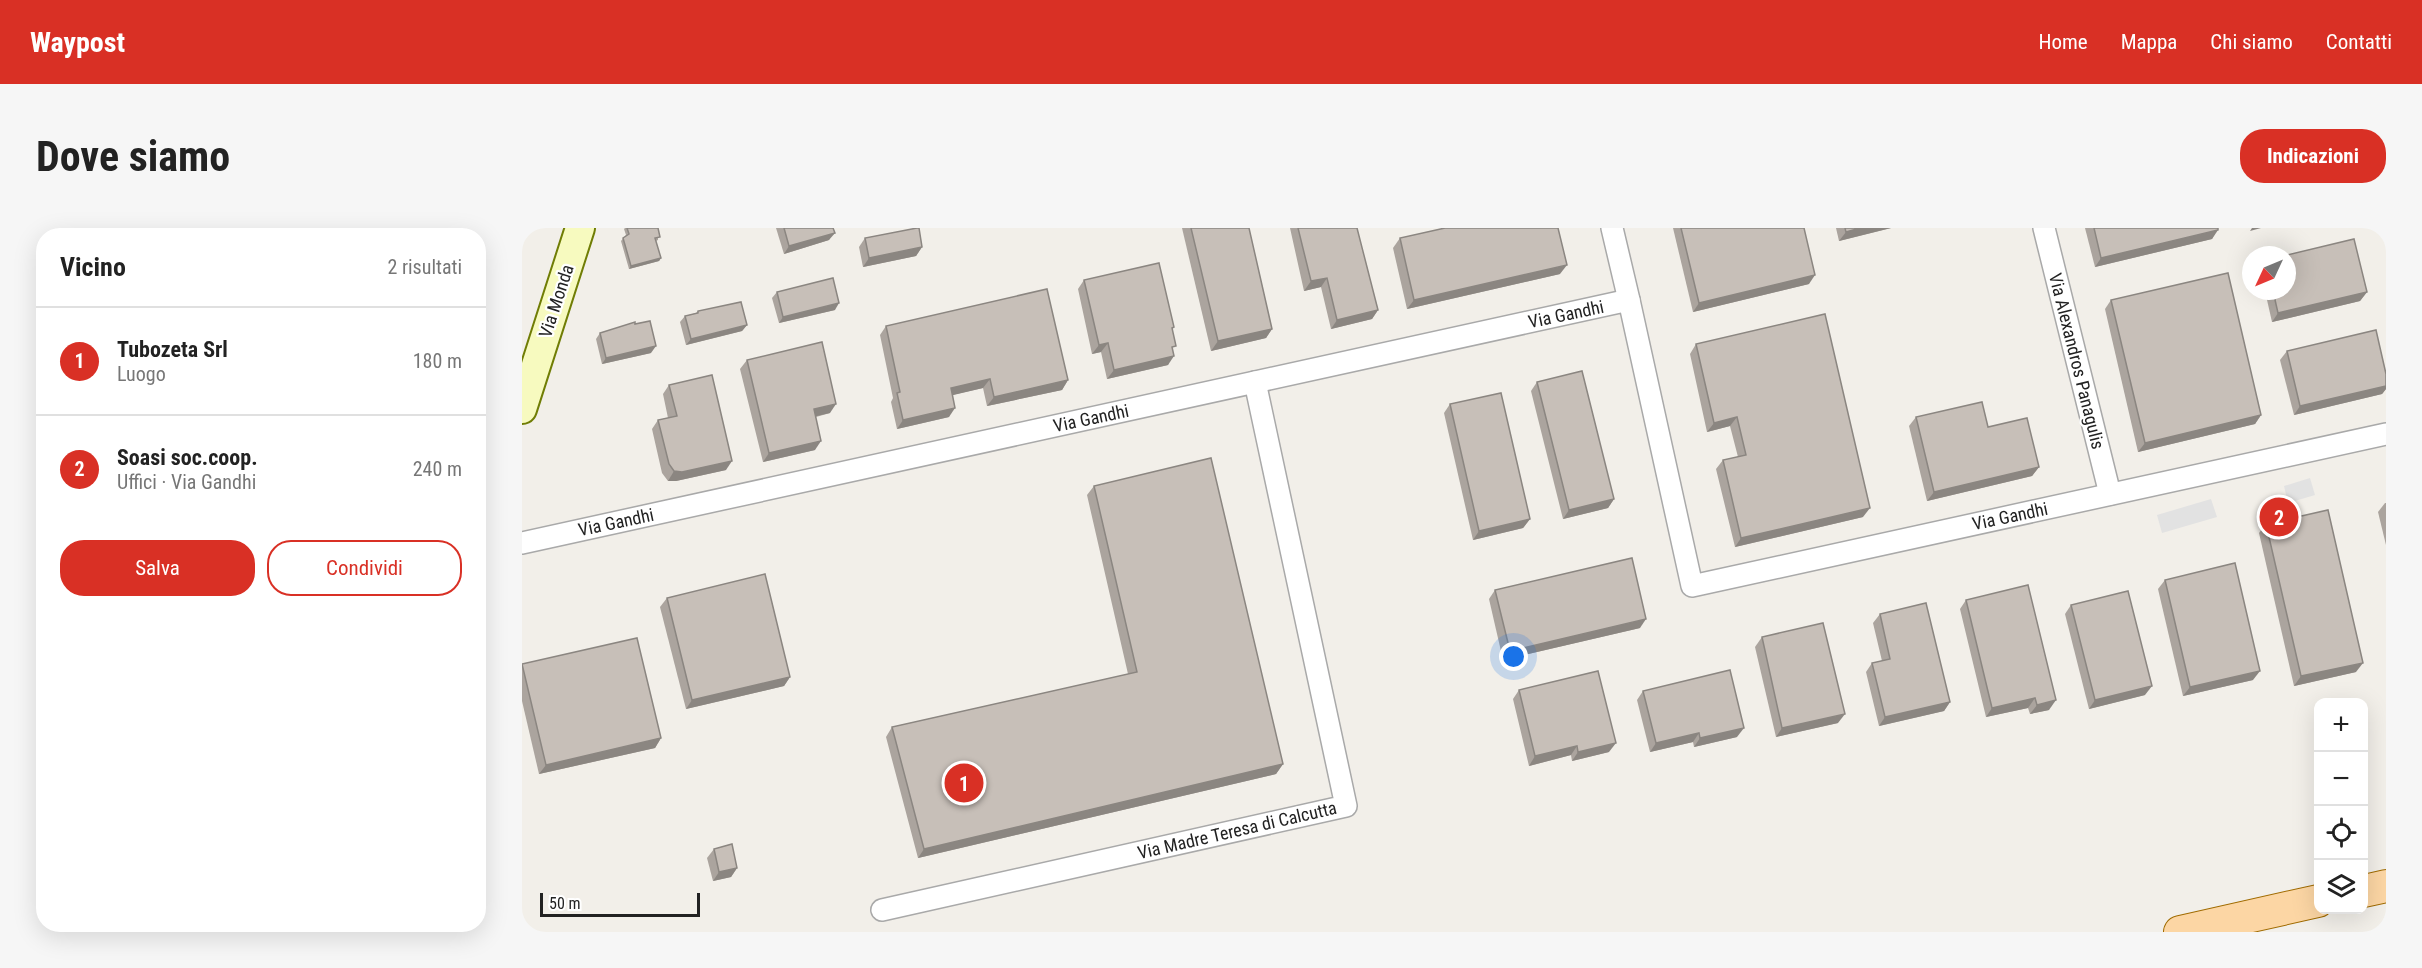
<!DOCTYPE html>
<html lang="it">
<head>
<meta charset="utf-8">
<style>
	:root { --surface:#fff; --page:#f6f6f6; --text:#222; --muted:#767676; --line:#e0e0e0; --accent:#d93025 }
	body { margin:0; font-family:"Roboto Condensed",sans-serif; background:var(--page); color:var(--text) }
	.controls { position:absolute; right:18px; bottom:18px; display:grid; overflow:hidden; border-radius:12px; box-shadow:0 6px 24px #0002 }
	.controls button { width:54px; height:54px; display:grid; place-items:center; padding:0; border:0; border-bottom:2px solid var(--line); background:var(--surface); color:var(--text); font:30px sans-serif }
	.compass { position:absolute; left:1720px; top:18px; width:54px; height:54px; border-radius:50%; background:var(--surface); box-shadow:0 6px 24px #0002; rotate:226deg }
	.scale { position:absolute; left:18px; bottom:15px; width:160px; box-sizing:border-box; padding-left:6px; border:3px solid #222; border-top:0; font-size:16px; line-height:21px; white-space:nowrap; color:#222; -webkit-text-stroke:4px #fff; paint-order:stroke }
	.you { position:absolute; left:992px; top:429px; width:21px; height:21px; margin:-15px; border:4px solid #fff; border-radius:50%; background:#1a73e8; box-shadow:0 0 0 9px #1a73e833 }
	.badge { display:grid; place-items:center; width:39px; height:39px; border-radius:50%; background:var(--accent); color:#fff; font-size:20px; font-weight:700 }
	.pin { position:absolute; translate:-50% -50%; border:3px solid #fff; box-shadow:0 2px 6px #0006 }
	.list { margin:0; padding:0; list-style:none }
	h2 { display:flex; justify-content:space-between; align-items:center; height:78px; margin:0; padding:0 24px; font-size:26px }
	h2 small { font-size:20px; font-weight:400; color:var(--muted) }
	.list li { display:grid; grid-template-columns:39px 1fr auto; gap:18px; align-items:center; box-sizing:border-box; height:108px; padding:0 24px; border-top:2px solid var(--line) }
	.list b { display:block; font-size:22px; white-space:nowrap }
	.list p { margin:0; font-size:20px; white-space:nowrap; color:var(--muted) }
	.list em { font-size:20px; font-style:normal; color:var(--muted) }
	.actions { display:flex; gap:12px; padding:18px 24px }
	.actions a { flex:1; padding:14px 0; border:2px solid var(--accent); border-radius:24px; text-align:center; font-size:21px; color:var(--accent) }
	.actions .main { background:var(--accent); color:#fff }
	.icon { flex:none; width:33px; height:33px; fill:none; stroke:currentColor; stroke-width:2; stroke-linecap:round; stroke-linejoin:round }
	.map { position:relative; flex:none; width:1864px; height:704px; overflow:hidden; border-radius:24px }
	header { display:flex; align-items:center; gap:36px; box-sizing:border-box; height:84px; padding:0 30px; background:var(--accent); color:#fff }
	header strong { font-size:28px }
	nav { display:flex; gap:33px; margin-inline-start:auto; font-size:21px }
	.intro { display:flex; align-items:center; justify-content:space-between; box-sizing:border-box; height:144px; padding:0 36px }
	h1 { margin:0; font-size:42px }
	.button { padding:15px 27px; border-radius:24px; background:var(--accent); color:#fff; font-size:21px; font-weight:700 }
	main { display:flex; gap:36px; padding:0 36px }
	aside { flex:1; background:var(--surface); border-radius:24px; box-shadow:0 6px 24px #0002 }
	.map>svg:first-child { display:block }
	.parking { fill:#e2e2e2 }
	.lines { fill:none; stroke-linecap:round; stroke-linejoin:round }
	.minor-casing { stroke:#a9a9a9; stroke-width:24 }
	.secondary-casing { stroke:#707d05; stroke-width:32 }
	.primary-casing { stroke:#a06b00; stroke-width:34 }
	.minor { stroke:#fff; stroke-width:21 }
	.secondary { stroke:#f7fabf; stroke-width:28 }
	.primary { stroke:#fcd6a4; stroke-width:32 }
	.wall { fill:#aba49e }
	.shaded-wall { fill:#8b8681 }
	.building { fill:#c7bfb8; stroke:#8b8681; stroke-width:1.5 }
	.labels { text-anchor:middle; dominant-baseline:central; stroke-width:4.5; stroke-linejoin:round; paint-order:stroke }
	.street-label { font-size:18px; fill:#222; stroke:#fff }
</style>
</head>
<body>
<header>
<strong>Waypost</strong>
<nav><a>Home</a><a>Mappa</a><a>Chi siamo</a><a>Contatti</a></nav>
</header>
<div class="intro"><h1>Dove siamo</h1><a class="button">Indicazioni</a></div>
<main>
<aside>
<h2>Vicino<small>2 risultati</small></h2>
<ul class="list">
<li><span class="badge">1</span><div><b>Tubozeta Srl</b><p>Luogo</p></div><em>180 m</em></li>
<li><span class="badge">2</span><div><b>Soasi soc.coop.</b><p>Uffici · Via Gandhi</p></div><em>240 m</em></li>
</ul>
<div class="actions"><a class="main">Salva</a><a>Condividi</a></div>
</aside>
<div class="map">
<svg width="1864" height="704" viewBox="0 0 1864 704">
	<rect width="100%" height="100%" fill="#f2efe9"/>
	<g class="parking">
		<polygon points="1788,250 1793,267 1766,275 1762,258"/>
		<polygon points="1689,271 1695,289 1640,305 1635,287"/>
	</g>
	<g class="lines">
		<defs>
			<g id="minor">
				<polyline points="1090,0 1107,72"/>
				<polyline points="1522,0 1588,266"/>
				<polyline points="0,315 1107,72 1170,358 1864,206"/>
				<polyline points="360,682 824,578 733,154"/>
			</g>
			<polyline id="secondary" points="0,181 58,0"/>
			<g id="primary">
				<polyline points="1842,663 1864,658"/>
				<polyline points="1658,704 1796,673"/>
			</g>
		</defs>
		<use href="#minor" class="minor-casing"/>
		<use href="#secondary" class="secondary-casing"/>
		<use href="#primary" class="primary-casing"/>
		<use href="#minor" class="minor"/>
		<use href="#secondary" class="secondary"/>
		<use href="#primary" class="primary"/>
	</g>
	<g class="wall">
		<polygon points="103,0 136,0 136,12 134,13 139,30 137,33 107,41 99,13 104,7 102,1"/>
		<polygon points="254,0 311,0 307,12 262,26"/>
		<polygon points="660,0 727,0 750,101 744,110 689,123"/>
		<polygon points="768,0 835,0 856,82 850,91 809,101 799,59 782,63"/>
		<polygon points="1151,0 1282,0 1287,56 1171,84"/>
		<polygon points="1314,0 1369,0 1317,13"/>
		<polygon points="1563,0 1696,0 1690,11 1573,39"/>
		<polygon points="343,10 400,19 394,28 341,39 337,19"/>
		<polygon points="878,10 1038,46 885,81 871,20"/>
		<polygon points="562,52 650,102 651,122 646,137 585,151 579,124 570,126 556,61"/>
		<polygon points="1743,63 1765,63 1845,64 1838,73 1750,94"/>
		<polygon points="255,64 313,82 257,95 250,70"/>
		<polygon points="1589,72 1739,187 1733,196 1616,224 1583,81"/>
		<polygon points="176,83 225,97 220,103 164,117 158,94 163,88 174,85"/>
		<polygon points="364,98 546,152 540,162 465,178 461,160 430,167 427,189 375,201 369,174 371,170 358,107"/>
		<polygon points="78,105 129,125 80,136 74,111"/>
		<polygon points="1174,116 1341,289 1213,319 1194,241 1201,232 1216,229 1208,198 1185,204 1168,126"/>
		<polygon points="1765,123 1864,146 1864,161 1860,166 1772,187 1758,132"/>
		<polygon points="225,132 308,185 294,189 293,222 241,234 218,141"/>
		<polygon points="1015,154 1092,271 1086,280 1041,291 1009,163"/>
		<polygon points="147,157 204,242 154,253 146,253 140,245 130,201 136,192 146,190 141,166"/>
		<polygon points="928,176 1008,291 1001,300 951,312 922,185"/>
		<polygon points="1394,189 1466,199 1517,239 1510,248 1405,273 1387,198"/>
		<polygon points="572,258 761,536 754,546 396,630 364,509 370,499 606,446 565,267"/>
		<polygon points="1863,275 1864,275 1864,317 1856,284"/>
		<polygon points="1744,296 1834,444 1772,458 1737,305"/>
		<polygon points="1643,352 1731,452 1661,468 1636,361"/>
		<polygon points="973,362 1118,400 981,432 967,371"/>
		<polygon points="145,370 268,449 262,458 164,481 138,379"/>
		<polygon points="1444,372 1527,482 1508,486 1506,480 1464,489 1438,381"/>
		<polygon points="1549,377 1623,467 1567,481 1543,386"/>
		<polygon points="1358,386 1428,474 1422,483 1357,498 1344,444 1350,435 1360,433 1351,395"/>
		<polygon points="1240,409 1316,495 1254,509 1233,419"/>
		<polygon points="0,436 139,510 133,520 17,546 0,473"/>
		<polygon points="997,462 1087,524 1050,533 1049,527 1007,538 991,471"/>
		<polygon points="1121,463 1215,509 1172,519 1171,514 1128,524 1115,472"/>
		<polygon points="192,621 215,640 209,649 191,653 185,630"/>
	</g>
	<g class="shaded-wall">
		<polygon points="1338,0 1369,0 1317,13 1324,4"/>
		<polygon points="1730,0 1739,0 1728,3"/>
		<polygon points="1696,2 1690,11 1573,39 1579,30"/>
		<polygon points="313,5 307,12 262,26 267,18"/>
		<polygon points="400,19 394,28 341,39 347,30"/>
		<polygon points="139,30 137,33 107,41 109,38"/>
		<polygon points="1045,37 1038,46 885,81 892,72"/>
		<polygon points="1293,47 1287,56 1171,84 1177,75"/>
		<polygon points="805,50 799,59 782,63 789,53"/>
		<polygon points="1845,64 1838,73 1750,94 1756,85"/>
		<polygon points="317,75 313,82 257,95 261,89"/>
		<polygon points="856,82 850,91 809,101 815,92"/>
		<polygon points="225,97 220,103 164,117 169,111"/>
		<polygon points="750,101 744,110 689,123 696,113"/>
		<polygon points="586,115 579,124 570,126 577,117"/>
		<polygon points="134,118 129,125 80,136 84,130"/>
		<polygon points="652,128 646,137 585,151 592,142"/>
		<polygon points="468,151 461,160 423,169 429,160"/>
		<polygon points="546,152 540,162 465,178 472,169"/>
		<polygon points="1864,158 1864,161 1860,166 1772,187 1778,178"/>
		<polygon points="314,176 308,185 286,190 292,181"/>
		<polygon points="433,180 427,189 375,201 381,192"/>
		<polygon points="1739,187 1733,196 1616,224 1623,215"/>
		<polygon points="1215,189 1208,198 1185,204 1192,195"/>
		<polygon points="299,213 293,222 241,234 247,225"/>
		<polygon points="210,233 204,242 154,253 146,253 152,243"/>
		<polygon points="1517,239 1510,248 1405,273 1412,264"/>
		<polygon points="1092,271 1086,280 1041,291 1047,282"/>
		<polygon points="1348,280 1341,289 1213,319 1219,310"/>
		<polygon points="1008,291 1001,300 951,312 957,303"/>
		<polygon points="1124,391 1118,400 981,432 988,423"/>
		<polygon points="1841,435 1834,444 1772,458 1779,448"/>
		<polygon points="1738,443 1731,452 1661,468 1668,459"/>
		<polygon points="268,449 262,458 164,481 170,472"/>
		<polygon points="1630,458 1623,467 1567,481 1573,472"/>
		<polygon points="1513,470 1506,480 1464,489 1470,480"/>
		<polygon points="1534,472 1527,482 1508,486 1515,477"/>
		<polygon points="1428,474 1422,483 1357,498 1363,489"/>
		<polygon points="1323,486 1316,495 1254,509 1260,500"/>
		<polygon points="1222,500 1215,509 1172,519 1178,510"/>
		<polygon points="1177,505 1171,514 1128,524 1134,515"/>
		<polygon points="139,510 133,520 17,546 24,537"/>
		<polygon points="1094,515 1087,524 1050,533 1056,524"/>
		<polygon points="1055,518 1049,527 1007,538 1013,528"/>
		<polygon points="761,536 754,546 396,630 402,621"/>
		<polygon points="215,640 209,649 191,653 197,644"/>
	</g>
	<g class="building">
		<polygon points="105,0 136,0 138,9 133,10 139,30 109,38 101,10 107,6"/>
		<polygon points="262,0 311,0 313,5 267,18"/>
		<polygon points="395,0 397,0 400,19 347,30 343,10"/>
		<polygon points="669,0 727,0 750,101 696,113"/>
		<polygon points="776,0 835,0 856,82 815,92 805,50 789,53"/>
		<polygon points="923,0 1036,0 1045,37 892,72 878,10"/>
		<polygon points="1159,0 1282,0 1293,47 1177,75"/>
		<polygon points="1323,0 1338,0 1324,4"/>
		<polygon points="1572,0 1696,0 1696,2 1579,30"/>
		<polygon points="1832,11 1845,64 1756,85 1751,63 1765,63 1765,27"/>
		<polygon points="637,35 652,99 650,100 654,118 650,119 652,128 592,142 586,115 577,117 562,52"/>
		<polygon points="1706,45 1739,187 1623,215 1589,72"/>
		<polygon points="311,50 317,75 261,89 255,64"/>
		<polygon points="525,61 546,152 472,169 468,151 429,160 433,180 381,192 375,165 378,164 364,98"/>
		<polygon points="219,74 225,97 169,111 163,88 176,85 176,83"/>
		<polygon points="1303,86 1348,280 1219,310 1201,232 1224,227 1215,189 1192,195 1174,116"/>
		<polygon points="128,93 134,118 84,130 78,105 113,94 113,96"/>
		<polygon points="1854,102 1864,146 1864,158 1778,178 1765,123"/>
		<polygon points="300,114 314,176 292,181 299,213 247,225 225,132"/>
		<polygon points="1060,143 1092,271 1047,282 1015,154"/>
		<polygon points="190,147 210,233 160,244 152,243 147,236 136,192 155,188 147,157"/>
		<polygon points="979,165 1008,291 957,303 928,176"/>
		<polygon points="1460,174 1466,199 1505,190 1517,239 1412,264 1394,189"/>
		<polygon points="689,230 761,536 402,621 370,499 615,444 572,258"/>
		<polygon points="1806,282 1841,435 1779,448 1744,296"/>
		<polygon points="1110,330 1124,391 988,423 973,362"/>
		<polygon points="1713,335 1738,443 1668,459 1643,352"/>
		<polygon points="243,346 268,449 170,472 145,370"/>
		<polygon points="1506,357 1534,472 1515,477 1513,470 1470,480 1444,372"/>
		<polygon points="1606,363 1630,458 1573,472 1549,377"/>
		<polygon points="1404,375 1428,474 1363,489 1350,435 1368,431 1358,386"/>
		<polygon points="1301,395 1323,486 1260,500 1240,409"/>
		<polygon points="115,410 139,510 24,537 0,436"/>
		<polygon points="1208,442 1222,500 1178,510 1177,505 1134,515 1121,463"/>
		<polygon points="1076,443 1094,515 1056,524 1055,518 1013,528 997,462"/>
		<polygon points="210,616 215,640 197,644 192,621"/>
	</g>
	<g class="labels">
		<g class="street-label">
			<text transform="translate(34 73) rotate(-72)">Via Monda</text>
			<text transform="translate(1044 86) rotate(-12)">Via Gandhi</text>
			<text transform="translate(1555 133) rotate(76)">Via Alexandros Panagulis</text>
			<text transform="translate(569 190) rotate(-12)">Via Gandhi</text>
			<text transform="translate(1488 288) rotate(-12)">Via Gandhi</text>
			<text transform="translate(94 294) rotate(-12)">Via Gandhi</text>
			<text transform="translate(715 602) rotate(-13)">Via Madre Teresa di Calcutta</text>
		</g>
	</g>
</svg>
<div class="controls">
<button>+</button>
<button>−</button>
<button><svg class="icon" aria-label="locate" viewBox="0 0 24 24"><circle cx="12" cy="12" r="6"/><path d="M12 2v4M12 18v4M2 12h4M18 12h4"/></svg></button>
<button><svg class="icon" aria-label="layers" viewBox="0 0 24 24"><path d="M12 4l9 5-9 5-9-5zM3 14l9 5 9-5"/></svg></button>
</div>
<svg class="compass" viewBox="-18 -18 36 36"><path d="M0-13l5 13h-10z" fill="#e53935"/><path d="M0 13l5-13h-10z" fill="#767676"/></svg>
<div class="scale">50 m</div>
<div class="you"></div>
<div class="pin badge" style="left:442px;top:555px">1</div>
<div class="pin badge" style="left:1757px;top:289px">2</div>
</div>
</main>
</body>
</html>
